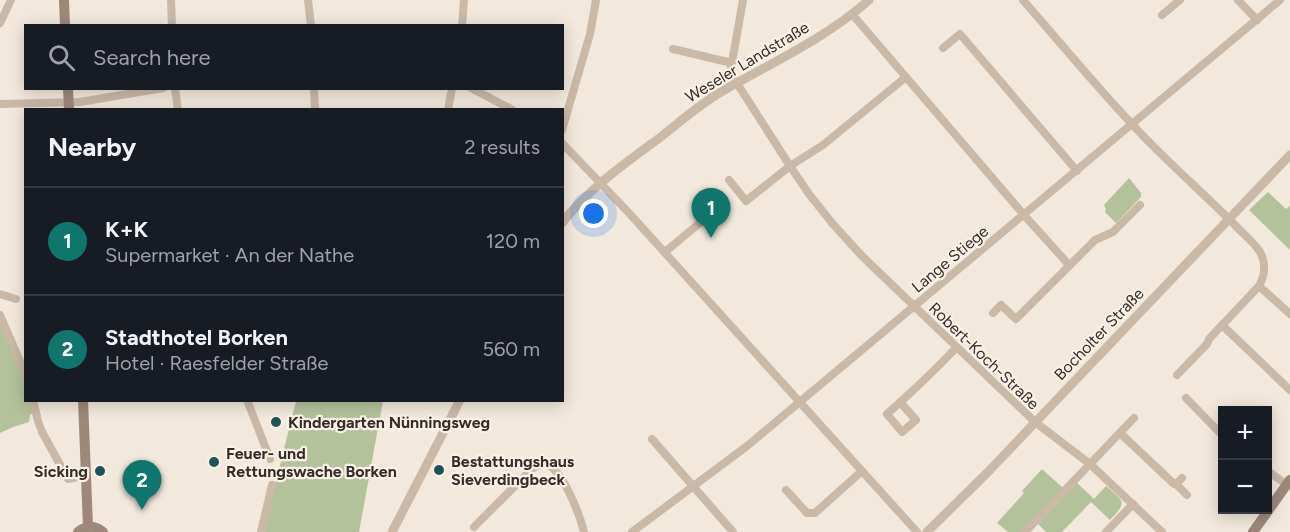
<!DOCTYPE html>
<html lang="en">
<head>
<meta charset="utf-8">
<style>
	:root { --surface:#171b24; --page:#242831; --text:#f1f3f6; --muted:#9ea1a6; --line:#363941; --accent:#0f766e }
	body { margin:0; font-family:Figtree,sans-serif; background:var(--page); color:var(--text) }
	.controls { position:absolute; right:18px; bottom:18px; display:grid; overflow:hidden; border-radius:0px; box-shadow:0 3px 15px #0003 }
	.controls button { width:54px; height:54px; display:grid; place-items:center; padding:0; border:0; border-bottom:2px solid var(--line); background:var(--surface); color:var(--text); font:30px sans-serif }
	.you { position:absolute; left:594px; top:214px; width:21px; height:21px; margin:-15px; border:4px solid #fff; border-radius:50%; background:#1a73e8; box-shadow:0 0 0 9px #1a73e833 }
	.badge { display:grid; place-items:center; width:39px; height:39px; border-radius:50%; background:var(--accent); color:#fff; font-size:20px; font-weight:700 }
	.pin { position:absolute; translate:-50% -50px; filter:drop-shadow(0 2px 3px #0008) }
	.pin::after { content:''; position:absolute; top:32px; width:21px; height:18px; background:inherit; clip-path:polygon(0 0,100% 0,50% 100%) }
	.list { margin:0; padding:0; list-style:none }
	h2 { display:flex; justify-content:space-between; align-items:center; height:78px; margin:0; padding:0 24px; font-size:26px }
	h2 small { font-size:20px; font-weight:400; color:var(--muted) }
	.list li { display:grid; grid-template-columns:39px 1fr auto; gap:18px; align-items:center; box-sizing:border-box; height:108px; padding:0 24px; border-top:2px solid var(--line) }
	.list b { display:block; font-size:22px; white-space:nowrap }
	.list p { margin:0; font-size:20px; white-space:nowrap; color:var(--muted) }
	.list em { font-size:20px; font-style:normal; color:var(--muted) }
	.icon { flex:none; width:33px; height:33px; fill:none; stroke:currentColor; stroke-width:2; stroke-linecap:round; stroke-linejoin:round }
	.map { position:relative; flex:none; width:1290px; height:532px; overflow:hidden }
	.search { position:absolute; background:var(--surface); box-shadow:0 3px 15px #0003; left:24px; top:24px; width:540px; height:66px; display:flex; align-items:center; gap:15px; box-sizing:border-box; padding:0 21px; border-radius:0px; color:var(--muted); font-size:22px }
	.panel { position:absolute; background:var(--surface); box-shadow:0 3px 15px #0003; left:24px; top:108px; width:540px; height:294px; border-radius:0px }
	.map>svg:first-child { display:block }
	.green { fill:#b4c29b }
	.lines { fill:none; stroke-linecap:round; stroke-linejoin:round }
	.minor { stroke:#cbb9a7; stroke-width:8 }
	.tertiary { stroke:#cbb9a7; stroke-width:9 }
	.secondary { stroke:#9e8879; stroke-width:10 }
	.poi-dot { fill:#1d5359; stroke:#faf2e8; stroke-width:2 }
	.labels { text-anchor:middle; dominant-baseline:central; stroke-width:4.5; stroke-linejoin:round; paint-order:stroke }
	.street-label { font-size:16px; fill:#372d28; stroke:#faf2e8 }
	.poi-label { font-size:16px; font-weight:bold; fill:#372d28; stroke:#faf2e8; text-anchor:start }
</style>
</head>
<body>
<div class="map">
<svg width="1290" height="532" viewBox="0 0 1290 532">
	<rect width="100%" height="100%" fill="#f2e8dc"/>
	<g class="green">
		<polygon points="1129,178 1141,193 1141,197 1116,223 1105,212 1106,209 1104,205"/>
		<polygon points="1268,192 1286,209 1290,206 1290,250 1249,210"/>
		<polygon points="0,320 25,382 26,400 31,401 34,413 30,415 29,422 13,427 0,433"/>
		<polygon points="296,401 383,401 359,532 265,532 272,497"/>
		<polygon points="1042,469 1063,488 1021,532 1008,532 997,523 1024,493 1022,491"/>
		<path d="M1077 483 1094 499 1106 486C1124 502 1128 501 1110 520L1091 502 1062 532H1046L1038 524Z"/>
	</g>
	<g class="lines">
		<g class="minor">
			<polyline points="171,0 172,26"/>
			<polyline points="308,0 311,26"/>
			<polyline points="743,0 731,68 733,77 790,166 809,194 832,223 861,255 1035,422 1090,464 1162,532"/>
			<path d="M1023 0C1066 49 1107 100 1153 146 1180 173 1208 198 1235 225 1243 234 1254 242 1260 252 1266 263 1265 275 1259 286L1209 339 1207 344 1177 375"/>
			<polyline points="1238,0 1257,20"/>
			<polyline points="852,14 1024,215 1069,265"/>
			<polyline points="1162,15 1180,0"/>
			<polyline points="0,23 11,0"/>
			<polyline points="462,26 464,0"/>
			<polyline points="943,48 960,34 1077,171"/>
			<polyline points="673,49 732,63"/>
			<polyline points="175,88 178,110"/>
			<polyline points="314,88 315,110"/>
			<polyline points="471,88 513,110"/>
			<polyline points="0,104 80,102 163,88"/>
			<polyline points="448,110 452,88"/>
			<polyline points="562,130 590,34 596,0"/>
			<polyline points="562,143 629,213 917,532"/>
			<polyline points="729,180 746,201 790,166 823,145 906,77"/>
			<polyline points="665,252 708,216"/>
			<polyline points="1259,286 1290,314"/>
			<polyline points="0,294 16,299"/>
			<polyline points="993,313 1001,305 1016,319 1095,240 1113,232 1140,205"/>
			<polyline points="0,315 26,375"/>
			<polyline points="1222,325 1290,390"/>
			<polyline points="1186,398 1222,435"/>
			<polyline points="33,400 38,421 42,432 68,479 86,475"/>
			<polyline points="247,400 270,459"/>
			<path d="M900 402 916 420 902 432 887 414C911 393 934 371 957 347"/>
			<polyline points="1120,433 1174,484 1176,484"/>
			<polyline points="652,439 733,532"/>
			<polyline points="1268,471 1287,485"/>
			<polyline points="1182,478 1176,484 1187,495"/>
			<polyline points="786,490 807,513 815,513 862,471"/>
			<path d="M474 527 531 470C535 467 538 463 544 464 562 466 580 516 584 532"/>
			<polyline points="261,532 272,485"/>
			<polyline points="632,532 747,446 1280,0"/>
			<polyline points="1025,532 1134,418"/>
			<polyline points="1106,532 1133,504"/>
		</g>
		<g class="tertiary">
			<path d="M562 223C589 188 627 162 662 136 681 121 700 104 721 92 771 63 825 39 869 0"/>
			<polyline points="392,532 460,400"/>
			<polyline points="927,532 986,474 1290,155"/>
		</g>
		<g class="secondary">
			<polyline points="64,0 65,26"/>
			<polyline points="68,88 69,110"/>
			<polyline points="83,400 88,527"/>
			<path d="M78 532C87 525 95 525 103 532"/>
			<polyline points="1253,532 1290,480"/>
		</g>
	</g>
	<g class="poi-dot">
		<circle cx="276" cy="422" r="6"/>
		<circle cx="214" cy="462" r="6"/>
		<circle cx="439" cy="470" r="6"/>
		<circle cx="100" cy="471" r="6"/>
	</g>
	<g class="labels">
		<g class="street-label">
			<text transform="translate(747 62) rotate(-31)">Weseler Landstraße</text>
			<text transform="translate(950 259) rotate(-40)">Lange Stiege</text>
			<text transform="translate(1099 334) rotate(-46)">Bocholter Straße</text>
			<text transform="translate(984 356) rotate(44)">Robert-Koch-Straße</text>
		</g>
		<g class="poi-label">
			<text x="288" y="422">Kindergarten Nünningsweg</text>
			<text x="226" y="453">Feuer- und<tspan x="226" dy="18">Rettungswache Borken</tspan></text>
			<text x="451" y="461">Bestattungshaus<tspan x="451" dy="18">Sieverdingbeck</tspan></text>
			<text x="88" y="471" text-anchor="end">Sicking</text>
		</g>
	</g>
</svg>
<div class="controls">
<button>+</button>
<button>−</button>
</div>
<div class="you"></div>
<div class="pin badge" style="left:711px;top:238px">1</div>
<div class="pin badge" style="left:142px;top:510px">2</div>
<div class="search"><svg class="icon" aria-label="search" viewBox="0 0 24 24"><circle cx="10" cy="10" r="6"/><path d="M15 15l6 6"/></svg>Search here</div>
<section class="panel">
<h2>Nearby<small>2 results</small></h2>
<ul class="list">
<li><span class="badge">1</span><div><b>K+K</b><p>Supermarket · An der Nathe</p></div><em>120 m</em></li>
<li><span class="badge">2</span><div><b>Stadthotel Borken</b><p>Hotel · Raesfelder Straße</p></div><em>560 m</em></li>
</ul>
</section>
</div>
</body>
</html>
